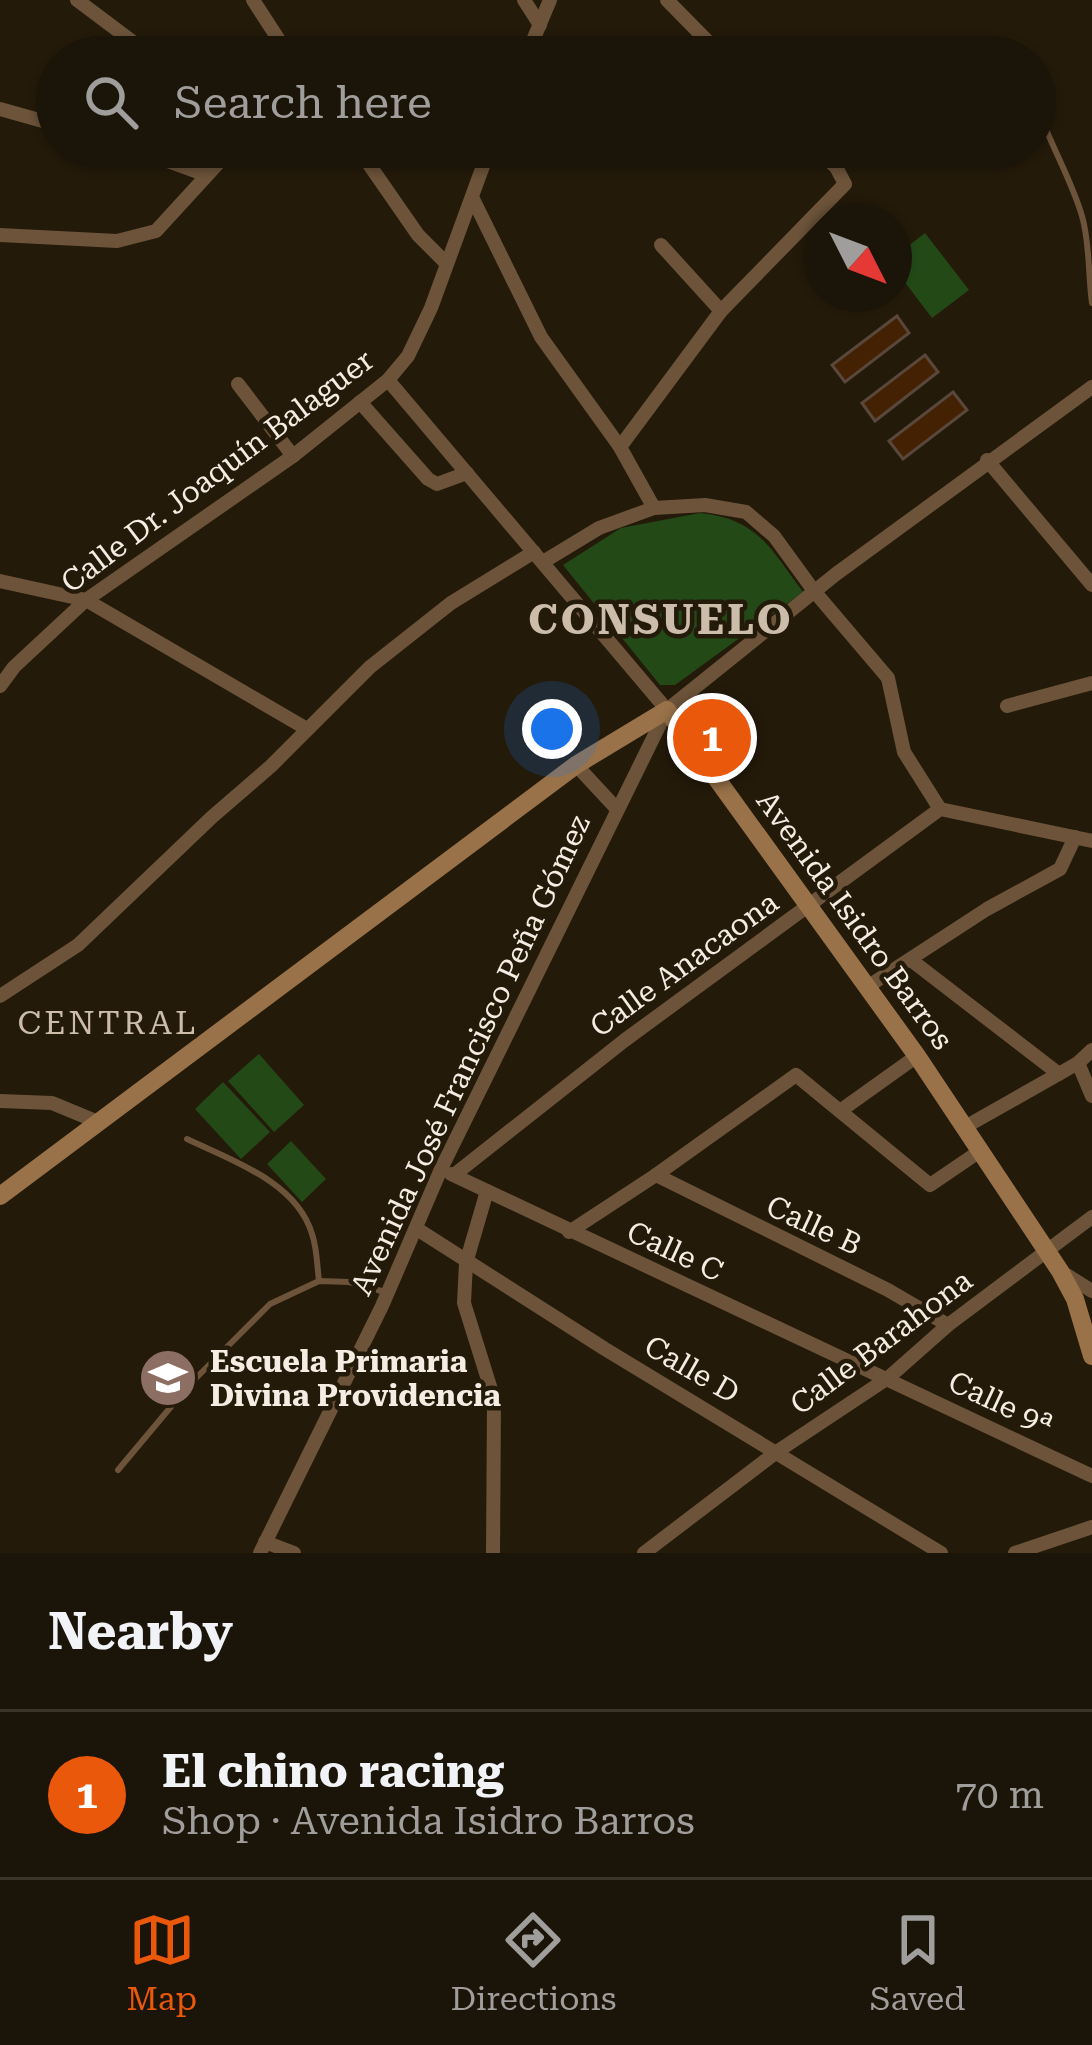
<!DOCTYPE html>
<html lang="en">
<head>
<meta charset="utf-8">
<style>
	:root { --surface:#1b1408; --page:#282116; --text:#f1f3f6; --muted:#a09e9c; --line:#393329; --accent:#ea580c }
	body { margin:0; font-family:"Roboto Serif",serif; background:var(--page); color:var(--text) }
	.compass { position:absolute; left:804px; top:204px; width:108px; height:108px; border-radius:50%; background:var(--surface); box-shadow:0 3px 9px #0004; rotate:132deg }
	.you { position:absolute; left:552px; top:729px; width:42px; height:42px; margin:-30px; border:9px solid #fff; border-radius:50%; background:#1a73e8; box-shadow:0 0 0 18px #1a73e833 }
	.badge { display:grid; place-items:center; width:78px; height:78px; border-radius:50%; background:var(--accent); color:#fff; font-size:39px; font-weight:700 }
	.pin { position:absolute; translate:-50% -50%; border:6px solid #fff; box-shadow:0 3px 12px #0006 }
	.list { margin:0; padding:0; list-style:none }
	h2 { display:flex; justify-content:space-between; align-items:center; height:156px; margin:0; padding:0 48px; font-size:51px }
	h2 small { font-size:39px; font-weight:400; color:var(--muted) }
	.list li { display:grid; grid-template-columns:78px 1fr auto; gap:36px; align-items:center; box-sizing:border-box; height:168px; padding:0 48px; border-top:3px solid var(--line) }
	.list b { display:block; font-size:45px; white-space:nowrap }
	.list p { margin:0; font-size:39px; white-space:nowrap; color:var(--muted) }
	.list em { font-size:39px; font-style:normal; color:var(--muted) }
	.icon { flex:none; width:66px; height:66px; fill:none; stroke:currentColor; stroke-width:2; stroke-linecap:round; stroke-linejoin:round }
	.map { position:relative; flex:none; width:1092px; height:1553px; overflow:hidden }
	.search { position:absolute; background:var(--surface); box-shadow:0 3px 9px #0004; left:36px; right:36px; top:36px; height:132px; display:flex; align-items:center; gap:30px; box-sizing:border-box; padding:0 42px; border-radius:66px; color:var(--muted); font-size:45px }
	.sheet { height:324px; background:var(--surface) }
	nav { display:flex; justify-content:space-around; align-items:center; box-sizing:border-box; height:168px; border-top:3px solid var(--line); background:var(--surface); font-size:33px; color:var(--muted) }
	nav a { display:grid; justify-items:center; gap:6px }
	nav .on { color:var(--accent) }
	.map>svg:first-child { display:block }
	.green { fill:#234917 }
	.building { fill:#432102; stroke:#59473b; stroke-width:3 }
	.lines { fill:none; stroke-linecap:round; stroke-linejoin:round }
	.lane { stroke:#6c533a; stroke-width:6 }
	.street { stroke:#6c533a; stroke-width:14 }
	.secondary { stroke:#997249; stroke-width:18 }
	.labels { text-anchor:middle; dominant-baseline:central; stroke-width:9; stroke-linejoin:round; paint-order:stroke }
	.street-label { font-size:30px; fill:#f5ede3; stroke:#241a0a }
	.poi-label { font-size:30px; font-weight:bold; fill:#f5ede3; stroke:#241a0a; text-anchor:start }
	.neighbourhood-label { font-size:33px; letter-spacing:3px; fill:#cbbda9; stroke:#241a0a }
	.district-label { font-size:42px; font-weight:bold; letter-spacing:3px; fill:#cbbda9; stroke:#241a0a }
</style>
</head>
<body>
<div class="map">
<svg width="1092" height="1553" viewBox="0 0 1092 1553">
	<rect width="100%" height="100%" fill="#241a0a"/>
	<g class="green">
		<polygon points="925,233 969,290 932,318 894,268 894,257"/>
		<path d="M700 513C758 519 770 548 803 592L675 685H660L563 565 621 528Z"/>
		<polygon points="259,1054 304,1105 274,1132 228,1081"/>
		<polygon points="223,1082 270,1132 241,1159 195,1109"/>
		<polygon points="291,1141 326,1179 302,1202 267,1164"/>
	</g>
	<g class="building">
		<polygon points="897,316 909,333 845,382 832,365"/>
		<polygon points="925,355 938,372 875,421 862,403"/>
		<polygon points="953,392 967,410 903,459 889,441"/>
	</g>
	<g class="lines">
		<g class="lane">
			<path d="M1035 99C1047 140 1070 175 1082 216 1090 243 1088 275 1092 303"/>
			<path d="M187 1139C231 1160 297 1182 312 1234 317 1248 317 1265 319 1281"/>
			<polyline points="118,1470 190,1384 270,1304 319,1281 349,1282 385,1292"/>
		</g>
		<g class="street">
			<polyline points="77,0 153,57"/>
			<polyline points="253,0 290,57"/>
			<polyline points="524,0 540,25"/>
			<polyline points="667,0 723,57"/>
			<polyline points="526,57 550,0"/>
			<polyline points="0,109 57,125"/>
			<polyline points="129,147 206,175"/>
			<polyline points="357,147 418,235 446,263"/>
			<polyline points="473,199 541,337 620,447 654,508"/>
			<polyline points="0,235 117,241 156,231 233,147"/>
			<polyline points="661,245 721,311"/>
			<polyline points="388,380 667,710"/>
			<polyline points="238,384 293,456"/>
			<polyline points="360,402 428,479 437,484 467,473"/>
			<polyline points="620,447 721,311 845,184 836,167 814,147"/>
			<polyline points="987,460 1092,585"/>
			<polyline points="543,562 599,528 654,508 705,505 746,512 774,536 814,591 888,678 904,752 940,809"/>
			<polyline points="0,581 86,600 307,729"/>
			<polyline points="0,686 14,667 86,600 293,456 388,380 408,356 431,308 490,147"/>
			<polyline points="1007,706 1092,683"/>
			<polyline points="576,765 616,808"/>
			<polyline points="911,960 1059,1074"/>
			<polyline points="867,987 987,909 1060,869 1075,837"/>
			<polyline points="0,996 78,945 212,817 271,766 370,667 451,603 534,552"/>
			<polyline points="1078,1063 1092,1096"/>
			<polyline points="0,1101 52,1103 98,1122"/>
			<polyline points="840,1111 917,1056"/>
			<polyline points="965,1127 1078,1063 1092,1050"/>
			<polyline points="451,1174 1092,1476"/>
			<polyline points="454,1175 625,1040 940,809 1092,841"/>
			<polyline points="656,1175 888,1290 948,1325"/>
			<polyline points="487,1191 466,1263 464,1303 494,1399 493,1553"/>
			<polyline points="417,1229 605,1349 941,1553"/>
			<polyline points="569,1232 656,1175 796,1075 930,1185 980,1151"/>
			<polyline points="1065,1274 1092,1291"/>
			<polyline points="265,1542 294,1553"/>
			<polyline points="260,1553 382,1306 441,1169 667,710 836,574 1092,387"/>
			<polyline points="644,1553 778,1451 888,1378 948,1325 1092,1217"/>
			<polyline points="1015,1553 1092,1527"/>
		</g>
		<polyline class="secondary" points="0,1196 576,765 667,710 917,1056 1060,1271 1075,1299 1092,1356"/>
	</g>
	<defs>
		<symbol id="school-disc" viewBox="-11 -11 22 22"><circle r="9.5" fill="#8d6e63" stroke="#241a0a"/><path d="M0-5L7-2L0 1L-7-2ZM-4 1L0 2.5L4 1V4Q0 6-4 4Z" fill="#fff"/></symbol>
	</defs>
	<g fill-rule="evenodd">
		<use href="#school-disc" x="135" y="1345" width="66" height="66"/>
	</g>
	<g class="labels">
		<g class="street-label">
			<text transform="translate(217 471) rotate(-37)">Calle Dr. Joaquín Balaguer</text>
			<text transform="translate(855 920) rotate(54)">Avenida Isidro Barros</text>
			<text transform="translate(684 964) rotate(-36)">Calle Anacaona</text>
			<text transform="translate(470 1055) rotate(-65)">Avenida José Francisco Peña Gómez</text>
			<text transform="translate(814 1225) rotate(25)">Calle B</text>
			<text transform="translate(675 1251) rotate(25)">Calle C</text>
			<text transform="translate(881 1342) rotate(-37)">Calle Barahona</text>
			<text transform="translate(692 1369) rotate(30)">Calle D</text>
			<text transform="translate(1001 1403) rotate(25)">Calle 9ª</text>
		</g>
		<g class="poi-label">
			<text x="210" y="1361">Escuela Primaria<tspan x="210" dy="34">Divina Providencia</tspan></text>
		</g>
		<g class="neighbourhood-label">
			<text x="108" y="1022">CENTRAL</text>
		</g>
		<g class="district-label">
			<text x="661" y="619">CONSUELO</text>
		</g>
	</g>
</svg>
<svg class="compass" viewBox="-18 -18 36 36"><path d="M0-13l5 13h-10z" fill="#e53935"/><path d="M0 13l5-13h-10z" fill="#a09e9c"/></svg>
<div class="you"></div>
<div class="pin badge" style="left:712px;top:738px">1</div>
<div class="search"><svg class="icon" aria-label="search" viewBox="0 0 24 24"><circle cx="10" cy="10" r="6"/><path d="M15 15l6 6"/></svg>Search here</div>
</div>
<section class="sheet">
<h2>Nearby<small></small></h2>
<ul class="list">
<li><span class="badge">1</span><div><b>El chino racing</b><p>Shop · Avenida Isidro Barros</p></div><em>70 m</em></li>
</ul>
</section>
<nav>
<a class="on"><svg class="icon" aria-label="map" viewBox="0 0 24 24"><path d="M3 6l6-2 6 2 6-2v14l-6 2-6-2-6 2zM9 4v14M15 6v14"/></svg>Map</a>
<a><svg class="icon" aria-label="directions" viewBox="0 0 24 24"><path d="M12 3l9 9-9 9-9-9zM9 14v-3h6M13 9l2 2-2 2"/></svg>Directions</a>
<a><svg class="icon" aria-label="saved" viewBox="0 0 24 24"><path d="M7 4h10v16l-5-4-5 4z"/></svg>Saved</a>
</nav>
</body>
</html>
